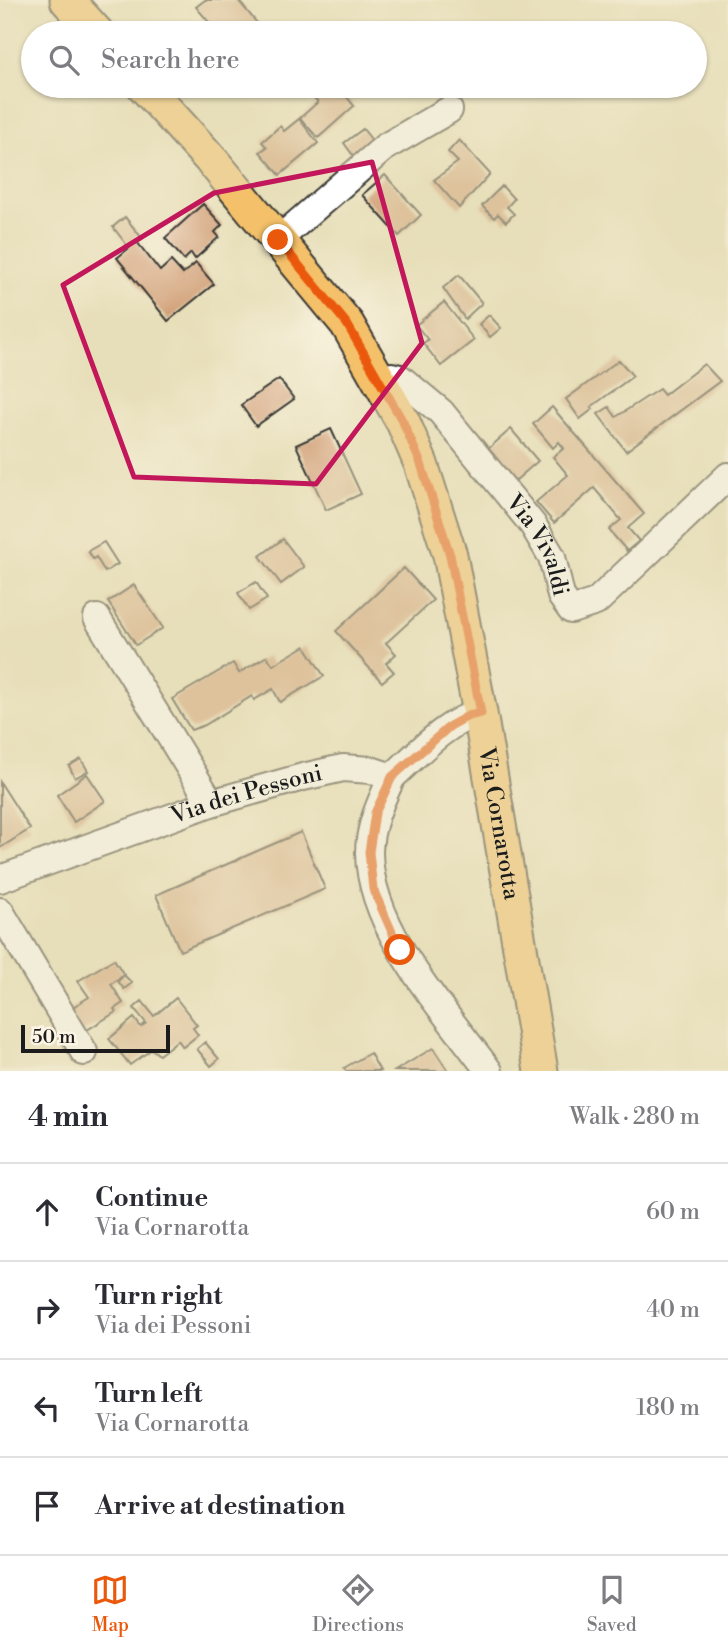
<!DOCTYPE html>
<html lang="en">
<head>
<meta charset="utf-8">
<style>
	:root { --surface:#fff; --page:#f2f2f3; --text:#2b2b33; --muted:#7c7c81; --line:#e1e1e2; --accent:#ea580c }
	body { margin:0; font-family:"Libre Bodoni",serif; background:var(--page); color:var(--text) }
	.scale { position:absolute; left:21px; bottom:18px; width:149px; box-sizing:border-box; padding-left:7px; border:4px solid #1c1c1c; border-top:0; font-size:19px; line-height:24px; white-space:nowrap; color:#1c1c1c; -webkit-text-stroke:5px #fcf5e5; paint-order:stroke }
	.stop { position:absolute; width:21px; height:21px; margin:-16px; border:5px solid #ea580c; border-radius:50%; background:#fff }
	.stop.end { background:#ea580c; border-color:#fff; box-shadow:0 2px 7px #0008 }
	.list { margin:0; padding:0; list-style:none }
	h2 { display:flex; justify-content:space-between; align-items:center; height:91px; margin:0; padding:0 28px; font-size:30px }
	h2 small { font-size:23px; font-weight:400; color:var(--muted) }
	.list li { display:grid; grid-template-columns:46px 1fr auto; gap:21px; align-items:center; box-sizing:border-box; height:98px; padding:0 28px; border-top:2px solid var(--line) }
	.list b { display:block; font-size:26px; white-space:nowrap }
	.list p { margin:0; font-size:23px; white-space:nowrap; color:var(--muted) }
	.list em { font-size:23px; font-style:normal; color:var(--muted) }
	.icon { flex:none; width:38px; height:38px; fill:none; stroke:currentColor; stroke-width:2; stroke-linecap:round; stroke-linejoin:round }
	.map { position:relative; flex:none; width:728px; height:1071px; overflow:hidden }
	.search { position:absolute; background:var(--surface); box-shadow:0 2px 5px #0004; left:21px; right:21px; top:21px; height:77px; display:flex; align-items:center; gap:18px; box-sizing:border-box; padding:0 24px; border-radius:38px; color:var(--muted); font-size:26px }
	.sheet { height:483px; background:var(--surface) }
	nav { display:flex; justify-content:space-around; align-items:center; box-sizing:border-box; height:98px; border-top:2px solid var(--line); background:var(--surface); font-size:19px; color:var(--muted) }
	nav a { display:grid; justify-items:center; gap:4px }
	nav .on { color:var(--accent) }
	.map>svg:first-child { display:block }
	.building { fill:#d1a179 }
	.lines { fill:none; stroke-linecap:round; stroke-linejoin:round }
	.minor-casing { stroke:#3a3934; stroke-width:30 }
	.major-casing { stroke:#3a3934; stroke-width:37 }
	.minor { stroke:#fff; stroke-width:26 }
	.major { stroke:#f4c16a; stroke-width:33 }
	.route { stroke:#ea580c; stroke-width:9 }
	.marked { fill:none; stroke:#c2185b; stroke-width:5; stroke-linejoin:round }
	.labels { text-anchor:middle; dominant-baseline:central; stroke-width:5; stroke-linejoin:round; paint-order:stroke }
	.street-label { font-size:23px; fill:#1c1c1c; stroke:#fcf5e5 }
</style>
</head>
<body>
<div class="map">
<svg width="728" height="1071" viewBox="0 0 728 1071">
	<rect width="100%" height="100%" fill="#fcf5e5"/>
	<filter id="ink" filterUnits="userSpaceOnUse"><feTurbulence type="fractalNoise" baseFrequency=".0143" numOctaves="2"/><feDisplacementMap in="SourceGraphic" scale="14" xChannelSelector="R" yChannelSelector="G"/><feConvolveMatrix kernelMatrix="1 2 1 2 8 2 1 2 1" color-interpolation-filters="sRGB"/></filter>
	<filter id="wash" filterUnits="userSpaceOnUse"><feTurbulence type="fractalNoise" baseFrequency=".00686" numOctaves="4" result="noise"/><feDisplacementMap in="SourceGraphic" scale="28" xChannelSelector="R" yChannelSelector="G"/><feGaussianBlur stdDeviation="1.57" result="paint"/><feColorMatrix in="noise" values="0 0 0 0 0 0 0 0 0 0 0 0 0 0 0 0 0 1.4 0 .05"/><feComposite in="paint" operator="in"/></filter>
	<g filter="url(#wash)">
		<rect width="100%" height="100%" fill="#e7dfb9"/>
		<g id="blocks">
			<g class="building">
				<polygon points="205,0 238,0 257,23 244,33 218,33 196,7"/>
				<polygon points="304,86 338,86 354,106 318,138 300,118 318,102"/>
				<polygon points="299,119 318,143 280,175 260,152 267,147 262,142 280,126 284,131"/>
				<polygon points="363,129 374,143 355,158 344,143"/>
				<polygon points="459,140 490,174 459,208 434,180 458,162 448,152"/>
				<polygon points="385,175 421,215 399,236 362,195"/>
				<polygon points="502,186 514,199 507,207 514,214 506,222 498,214 494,218 482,206"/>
				<polygon points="203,204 222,225 215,232 219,237 195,259 191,253 184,260 165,238"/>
				<polygon points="125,217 142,238 137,242 160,271 171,261 183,274 196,263 214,284 168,321 117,258 129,248 113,227"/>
				<polygon points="459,275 482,303 465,319 443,288"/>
				<polygon points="444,302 474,340 441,366 423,343 428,340 416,325"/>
				<polygon points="489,315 501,328 490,337 479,324"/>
				<polygon points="619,360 633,376 591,407 593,409 580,419 566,399"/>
				<polygon points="704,364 720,381 626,451 598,414 609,407 616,417 659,389 664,395"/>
				<polygon points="279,379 294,399 256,426 241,405"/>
				<polygon points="552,407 644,514 628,528 639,541 627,551 609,530 621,520 594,488 554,523 536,502 568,475 553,457 564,448 559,442 553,448 533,424"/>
				<polygon points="331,429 361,494 326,510 296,445"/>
				<polygon points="511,429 538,461 515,481 488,449"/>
				<polygon points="283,539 304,567 281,584 260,556"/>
				<polygon points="104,542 118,564 105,572 96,557 93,559 88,551"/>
				<polygon points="404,568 433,600 386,643 396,654 386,663 394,672 382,682 336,631"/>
				<polygon points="256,582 267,599 249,610 238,593"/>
				<polygon points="134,585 163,628 136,645 108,602"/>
				<polygon points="305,646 324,676 280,702 273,689 254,700 252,696 205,725 191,730 172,699 233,663 239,673 267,656 273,665"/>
				<polygon points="81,759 88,771 75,778 69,766"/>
				<polygon points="87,774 105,801 74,822 57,795"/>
				<polygon points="0,782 30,829 0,848"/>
				<polygon points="301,832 325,889 180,951 156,895"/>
				<polygon points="114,959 124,975 132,983 124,989 118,981 124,975 111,984 123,1003 114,1009 116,1012 82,1033 68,1010 89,997 78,981"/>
				<polygon points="176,998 197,1025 193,1028 198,1035 183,1047 178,1040 159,1055 152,1049 130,1065 109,1039 134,1018 141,1027 146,1023 134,1008 142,1001 154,1016"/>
				<polygon points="205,1042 219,1059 211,1066 197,1049"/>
				<polygon points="433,1048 448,1071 395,1071"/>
				<polygon points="370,1053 380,1071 346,1071 344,1068"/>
			</g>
		</g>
	</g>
	<g filter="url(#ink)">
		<use href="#blocks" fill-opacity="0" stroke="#3a3934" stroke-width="2"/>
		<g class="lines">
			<defs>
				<g id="minor">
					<polyline points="278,240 385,147 449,110"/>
					<path id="s1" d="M381 381 392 376 400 378 441 412 533 525 552 557 561 596 571 610 596 602 728 476"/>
					<polyline points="97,618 211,803"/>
					<path d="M392 777C381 801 369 826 369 853 370 931 445 1011 489 1071"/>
					<path id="s2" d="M0 879 211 803 303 777 343 768 371 770 392 777C418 754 446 721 480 713"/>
					<polyline points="0,911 84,1052"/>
				</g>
				<g id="major">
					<polyline points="67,0 97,33"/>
					<path id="s3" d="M144 86 214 163 347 324 403 422 421 464 450 555 480 713 541 1071"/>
				</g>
			</defs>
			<use href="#minor" class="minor-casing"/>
			<use href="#major" class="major-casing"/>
			<use href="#minor" class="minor"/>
			<use href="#major" class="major"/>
		</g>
	</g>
	<g class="lines" filter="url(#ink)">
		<polyline class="route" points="278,240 347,324 403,422 421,464 450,555 481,713 468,716 450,726 392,777 375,813 369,852 373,889 400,950"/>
	</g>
	<path d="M0 0H728V1071H0ZM372 162 422 343 316 484 134 477 63 285 214 193Z" fill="#e7dfb9" fill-opacity=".55" fill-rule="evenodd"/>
	<path class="marked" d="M372 162 422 343 316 484 134 477 63 285 214 193Z"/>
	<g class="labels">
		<g class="street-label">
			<text stroke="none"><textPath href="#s1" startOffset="240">Via Vivaldi</textPath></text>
			<text stroke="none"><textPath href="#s2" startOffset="261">Via dei Pessoni</textPath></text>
			<text stroke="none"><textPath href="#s3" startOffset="840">Via Cornarotta</textPath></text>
		</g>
	</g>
</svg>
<div class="scale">50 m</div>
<div class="stop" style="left:400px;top:950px"></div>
<div class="stop end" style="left:278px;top:240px"></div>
<div class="search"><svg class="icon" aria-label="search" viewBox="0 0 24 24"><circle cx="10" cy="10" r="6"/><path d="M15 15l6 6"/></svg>Search here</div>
</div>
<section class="sheet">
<h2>4 min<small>Walk · 280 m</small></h2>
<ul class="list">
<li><svg class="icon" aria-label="ahead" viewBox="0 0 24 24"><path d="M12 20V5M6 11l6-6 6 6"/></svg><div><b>Continue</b><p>Via Cornarotta</p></div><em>60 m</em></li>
<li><svg class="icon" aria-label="right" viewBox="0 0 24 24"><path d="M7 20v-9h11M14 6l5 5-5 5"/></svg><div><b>Turn right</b><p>Via dei Pessoni</p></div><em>40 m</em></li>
<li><svg class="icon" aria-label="left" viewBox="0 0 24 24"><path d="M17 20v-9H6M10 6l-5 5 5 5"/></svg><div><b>Turn left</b><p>Via Cornarotta</p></div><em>180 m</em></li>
<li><svg class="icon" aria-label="arrive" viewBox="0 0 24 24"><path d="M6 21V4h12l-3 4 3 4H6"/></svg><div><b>Arrive at destination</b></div></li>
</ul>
</section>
<nav>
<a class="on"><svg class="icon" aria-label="map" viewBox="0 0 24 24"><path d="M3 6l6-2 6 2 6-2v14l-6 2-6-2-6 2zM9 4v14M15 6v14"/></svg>Map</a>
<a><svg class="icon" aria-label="directions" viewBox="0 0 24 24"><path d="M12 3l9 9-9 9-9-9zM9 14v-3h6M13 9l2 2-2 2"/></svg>Directions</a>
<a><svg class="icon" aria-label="saved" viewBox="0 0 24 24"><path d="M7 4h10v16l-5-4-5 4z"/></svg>Saved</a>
</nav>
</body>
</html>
